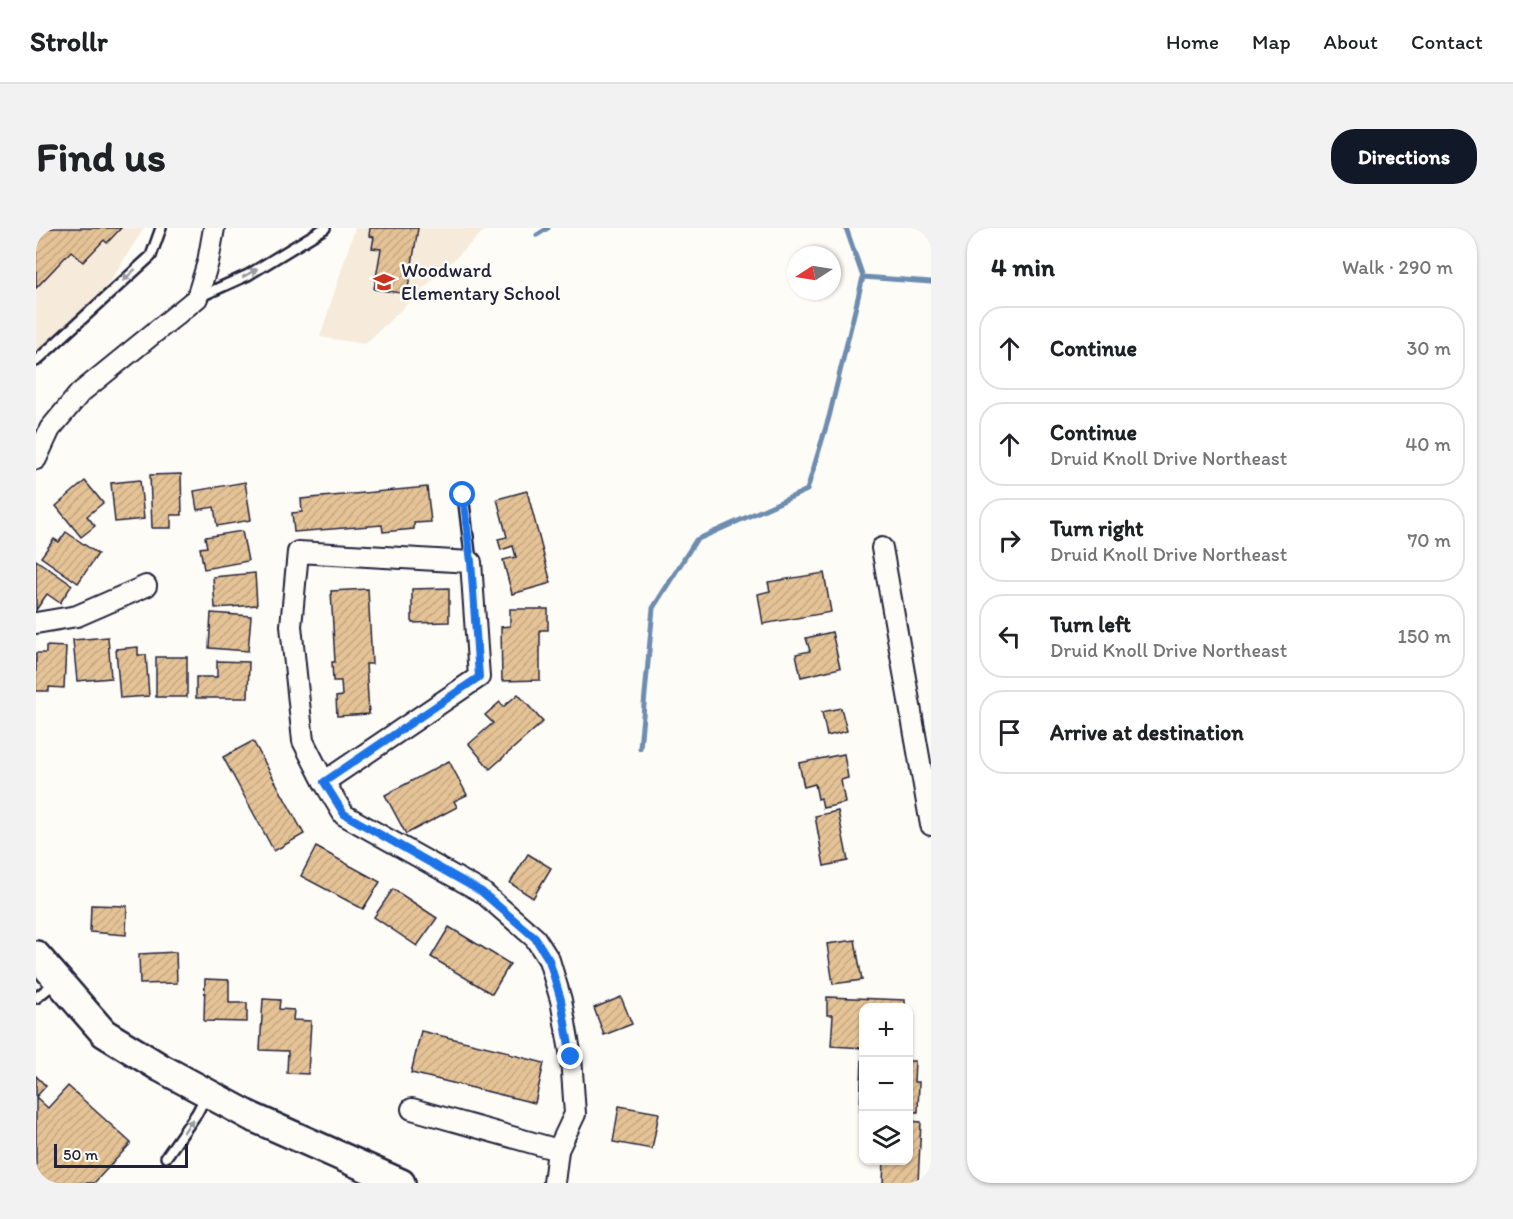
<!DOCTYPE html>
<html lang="en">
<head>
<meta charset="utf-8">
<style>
	:root { --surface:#fff; --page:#f2f2f2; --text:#202124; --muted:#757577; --line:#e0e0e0; --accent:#111827 }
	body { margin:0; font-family:Itim,sans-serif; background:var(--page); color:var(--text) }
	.controls { position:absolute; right:18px; bottom:18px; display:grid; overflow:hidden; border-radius:12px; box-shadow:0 2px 4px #0004 }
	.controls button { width:54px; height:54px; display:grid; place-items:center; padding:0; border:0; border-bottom:2px solid var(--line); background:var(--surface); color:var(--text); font:30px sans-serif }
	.compass { position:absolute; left:751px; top:18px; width:54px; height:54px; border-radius:50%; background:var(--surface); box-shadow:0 2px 4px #0004; rotate:258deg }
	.scale { position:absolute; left:18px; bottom:15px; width:134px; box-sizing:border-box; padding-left:6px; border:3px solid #22223b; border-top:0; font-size:16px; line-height:21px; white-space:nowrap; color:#22223b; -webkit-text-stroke:4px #fdfcf7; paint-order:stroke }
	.stop { position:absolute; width:18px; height:18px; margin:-14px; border:4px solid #1a73e8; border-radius:50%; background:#fff }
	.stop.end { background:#1a73e8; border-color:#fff; box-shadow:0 2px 6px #0008 }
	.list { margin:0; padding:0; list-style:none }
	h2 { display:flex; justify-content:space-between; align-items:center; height:78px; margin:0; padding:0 24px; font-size:26px }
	h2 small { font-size:20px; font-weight:400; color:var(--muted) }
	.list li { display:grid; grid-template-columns:39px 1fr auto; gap:18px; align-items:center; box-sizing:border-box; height:84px; margin:0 12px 12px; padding:0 12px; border:2px solid var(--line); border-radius:24px }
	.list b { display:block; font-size:22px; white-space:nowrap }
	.list p { margin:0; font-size:20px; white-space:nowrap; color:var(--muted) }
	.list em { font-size:20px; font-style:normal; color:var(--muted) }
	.icon { flex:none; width:33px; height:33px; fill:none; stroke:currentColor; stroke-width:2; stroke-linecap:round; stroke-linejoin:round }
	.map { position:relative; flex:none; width:895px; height:955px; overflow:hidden; border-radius:24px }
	header { display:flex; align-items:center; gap:36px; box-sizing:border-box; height:84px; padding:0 30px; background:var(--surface); border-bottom:2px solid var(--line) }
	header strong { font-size:28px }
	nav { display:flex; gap:33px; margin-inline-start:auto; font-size:21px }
	.intro { display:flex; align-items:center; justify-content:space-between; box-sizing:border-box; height:144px; padding:0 36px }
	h1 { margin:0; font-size:42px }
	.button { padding:15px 27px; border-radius:24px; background:var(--accent); color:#fff; font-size:21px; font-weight:700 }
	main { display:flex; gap:36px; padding:0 36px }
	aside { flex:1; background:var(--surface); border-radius:24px; box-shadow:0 2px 4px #0004 }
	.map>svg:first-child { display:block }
	.built { fill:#f6ebda }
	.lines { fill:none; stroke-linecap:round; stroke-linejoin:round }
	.stream { stroke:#6d8caf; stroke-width:5 }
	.building { fill:url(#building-hatch); stroke:#22223b; stroke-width:1.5 }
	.service-casing { stroke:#22223b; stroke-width:14 }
	.minor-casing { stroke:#22223b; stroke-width:24 }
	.secondary-casing { stroke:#22223b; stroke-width:32 }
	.service { stroke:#fdfcf7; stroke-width:9 }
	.minor { stroke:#fdfcf7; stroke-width:20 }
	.secondary { stroke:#fdfcf7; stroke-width:27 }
	.oneway { fill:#9a9aa2 }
	.route { stroke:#1a73e8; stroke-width:8 }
	.labels { text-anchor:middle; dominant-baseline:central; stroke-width:5; stroke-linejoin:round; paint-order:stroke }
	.poi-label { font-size:20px; fill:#22223b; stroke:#fdfcf7; text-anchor:start }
</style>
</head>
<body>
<header>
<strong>Strollr</strong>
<nav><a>Home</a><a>Map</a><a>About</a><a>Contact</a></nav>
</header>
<div class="intro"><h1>Find us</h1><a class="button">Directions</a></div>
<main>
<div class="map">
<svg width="895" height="955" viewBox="0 0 895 955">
	<defs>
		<pattern id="building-hatch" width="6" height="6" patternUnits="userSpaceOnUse" patternTransform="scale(1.5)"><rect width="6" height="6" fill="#e5c396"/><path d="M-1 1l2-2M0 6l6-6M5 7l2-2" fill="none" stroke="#c4a782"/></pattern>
	</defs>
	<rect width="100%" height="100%" fill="#fdfcf7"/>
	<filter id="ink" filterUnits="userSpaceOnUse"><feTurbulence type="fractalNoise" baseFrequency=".0167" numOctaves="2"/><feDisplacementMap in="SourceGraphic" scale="12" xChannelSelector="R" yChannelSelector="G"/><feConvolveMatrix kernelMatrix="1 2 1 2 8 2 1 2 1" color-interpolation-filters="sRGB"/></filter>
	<g filter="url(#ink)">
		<g class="built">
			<polygon points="0,0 108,0 75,52 0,139"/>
			<polygon points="319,0 451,0 329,116 284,109"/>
		</g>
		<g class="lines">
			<g class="stream">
				<polyline points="810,0 827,49 895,54"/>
				<polyline points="501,7 512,0"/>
				<polyline points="604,520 617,380 660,312 771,262 793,189 827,49"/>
			</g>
		</g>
		<g class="building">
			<polygon points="0,0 85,0 71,15 68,12 47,34 35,23 0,60"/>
			<polygon points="334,0 382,0 371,66 338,61 345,21 336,20 338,9 333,8"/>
			<polygon points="145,246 146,287 135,287 135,300 116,300 114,247"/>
			<polygon points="104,252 108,291 79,294 75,255"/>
			<polygon points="49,253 67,275 51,288 59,298 45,309 20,278"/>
			<polygon points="209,254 215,292 181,298 178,279 161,282 158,263"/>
			<polygon points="391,259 395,294 378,295 378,301 347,304 346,297 258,304 256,285 266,284 265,271"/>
			<polygon points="491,263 515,355 476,366 467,332 480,329 477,318 465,322 462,311 471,309 461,271"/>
			<polygon points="206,303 212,333 168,341 164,320 171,319 169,309"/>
			<polygon points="30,304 62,326 42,355 5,329 18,311 23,314"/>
			<polygon points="0,332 36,357 24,375 11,366 0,382"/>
			<polygon points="219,345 221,377 179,380 177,349"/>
			<polygon points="788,345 795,384 727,396 722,366 734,363 732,354"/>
			<polygon points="413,360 413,394 376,395 376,361"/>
			<polygon points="332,361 336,436 330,436 333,486 301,488 300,469 306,468 305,453 297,453 296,434 299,434 295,363"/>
			<polygon points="474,381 512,381 512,402 504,402 504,452 466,453 465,399 474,398"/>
			<polygon points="175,385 215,388 212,423 173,420"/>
			<polygon points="796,404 804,440 765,449 760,426 774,423 770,410"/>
			<polygon points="72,409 75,450 41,453 37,412"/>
			<polygon points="10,418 30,419 28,460 13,459 13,463 0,463 0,425 10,425"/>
			<polygon points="102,419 102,427 110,427 113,468 84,470 80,421"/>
			<rect x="120" y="429" width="31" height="40"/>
			<polygon points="181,433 213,434 212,470 160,470 160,449 181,449"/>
			<polygon points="482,466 507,494 454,541 433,516 457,495 449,487 464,474 467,479"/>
			<polygon points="805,480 811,503 791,508 786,484"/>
			<polygon points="217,513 268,606 238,623 187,529"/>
			<polygon points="808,526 812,550 805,552 809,575 787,580 785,570 782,571 779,556 768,559 763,535"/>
			<polygon points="413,533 431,567 418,573 421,579 370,606 349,567"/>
			<polygon points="802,583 812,633 788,638 779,588"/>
			<polygon points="280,619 344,654 327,681 265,648"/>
			<polygon points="492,626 515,640 497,670 474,655"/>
			<polygon points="357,661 401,690 381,718 338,689"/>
			<polygon points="55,677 91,678 90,707 54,704"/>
			<polygon points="413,699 474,736 456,766 395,729"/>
			<polygon points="819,712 826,752 797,756 791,716"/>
			<polygon points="140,724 141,755 104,756 103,726"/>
			<polygon points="169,751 193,752 193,775 211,775 211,794 168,793"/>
			<polygon points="585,769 596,796 568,807 558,780"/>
			<polygon points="791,769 869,772 869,780 828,780 828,820 795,818 797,787 791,787"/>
			<polygon points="227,771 244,772 243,781 258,782 257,792 275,793 272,846 251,845 252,823 224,822"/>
			<polygon points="385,803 473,824 473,826 508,835 499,875 375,845"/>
			<polygon points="826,831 828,831 828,882 824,882"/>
			<polygon points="872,833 879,833 878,854 883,854 882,884 872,884"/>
			<polygon points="0,848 10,858 0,869 12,880 32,858 95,915 58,955 0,955"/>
			<polygon points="583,878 623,885 616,921 577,914"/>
			<polygon points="872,893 885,894 882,955 847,955 848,932 872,932"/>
		</g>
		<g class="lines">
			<defs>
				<g id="service">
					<polyline points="163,69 212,47 289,0"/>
					<polyline points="0,133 115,28 125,0"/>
					<polyline points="427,267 435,334"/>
					<polyline points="0,770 20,754"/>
					<polyline points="130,929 161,885 171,866"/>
				</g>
				<g id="minor">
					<polyline points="0,231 14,201 44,165 161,70 172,34 178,0"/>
					<polyline points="846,320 895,597"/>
					<polygon points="262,324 435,334 443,449 288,554 267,513 255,398"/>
					<polyline points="0,395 41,388 110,358"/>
					<polyline points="288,554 308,587 446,664 499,710 513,732 525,772 535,829 539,886 522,922 518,955"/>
					<polyline points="376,881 522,922"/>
				</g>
				<polyline id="secondary" points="0,727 68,805 125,840 216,889 365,955"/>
			</defs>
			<use href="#service" class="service-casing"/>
			<use href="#minor" class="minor-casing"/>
			<use href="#secondary" class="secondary-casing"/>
			<use href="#service" class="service"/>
			<use href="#minor" class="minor"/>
			<use href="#secondary" class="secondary"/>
		</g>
		<defs><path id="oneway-solid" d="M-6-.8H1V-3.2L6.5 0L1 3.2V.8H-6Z" transform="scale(1.5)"/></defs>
		<g class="oneway">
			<use href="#oneway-solid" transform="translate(214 45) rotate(-29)"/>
			<use href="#oneway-solid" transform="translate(93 47) rotate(137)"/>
			<use href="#oneway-solid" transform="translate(152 898) rotate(-55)"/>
		</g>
	</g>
	<g class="lines" filter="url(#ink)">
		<polyline class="route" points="427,267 435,334 443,449 288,554 308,586 446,664 499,710 513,732 525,772 535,829"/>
	</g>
	<defs>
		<symbol id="school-bare" viewBox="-9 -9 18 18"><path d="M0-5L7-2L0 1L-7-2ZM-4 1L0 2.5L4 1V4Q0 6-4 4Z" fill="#c8321e" stroke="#fdfcf7" stroke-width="2.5" paint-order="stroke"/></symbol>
	</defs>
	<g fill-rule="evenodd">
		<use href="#school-bare" x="333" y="39" width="30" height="30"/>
	</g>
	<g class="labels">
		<g class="poi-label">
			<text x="365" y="42">Woodward<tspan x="365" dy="23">Elementary School</tspan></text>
		</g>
	</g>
</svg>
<div class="controls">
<button>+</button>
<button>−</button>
<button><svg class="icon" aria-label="layers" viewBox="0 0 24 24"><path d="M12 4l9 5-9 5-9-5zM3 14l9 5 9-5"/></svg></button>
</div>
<svg class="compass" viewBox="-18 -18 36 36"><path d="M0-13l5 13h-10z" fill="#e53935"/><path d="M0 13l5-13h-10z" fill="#757577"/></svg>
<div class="scale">50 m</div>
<div class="stop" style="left:427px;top:267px"></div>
<div class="stop end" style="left:535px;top:829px"></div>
</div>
<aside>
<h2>4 min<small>Walk · 290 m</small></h2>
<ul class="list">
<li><svg class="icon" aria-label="ahead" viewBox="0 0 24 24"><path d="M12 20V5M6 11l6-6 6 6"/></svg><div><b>Continue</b></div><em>30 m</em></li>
<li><svg class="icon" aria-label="ahead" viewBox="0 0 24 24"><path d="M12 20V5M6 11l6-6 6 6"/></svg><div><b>Continue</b><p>Druid Knoll Drive Northeast</p></div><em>40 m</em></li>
<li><svg class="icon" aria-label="right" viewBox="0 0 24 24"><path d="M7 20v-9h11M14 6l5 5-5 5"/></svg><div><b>Turn right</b><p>Druid Knoll Drive Northeast</p></div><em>70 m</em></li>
<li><svg class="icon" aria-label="left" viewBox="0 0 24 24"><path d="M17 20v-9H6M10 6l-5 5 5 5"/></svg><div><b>Turn left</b><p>Druid Knoll Drive Northeast</p></div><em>150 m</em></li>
<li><svg class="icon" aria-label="arrive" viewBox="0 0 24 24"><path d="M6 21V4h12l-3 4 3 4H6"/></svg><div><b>Arrive at destination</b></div></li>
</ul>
</aside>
</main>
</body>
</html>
